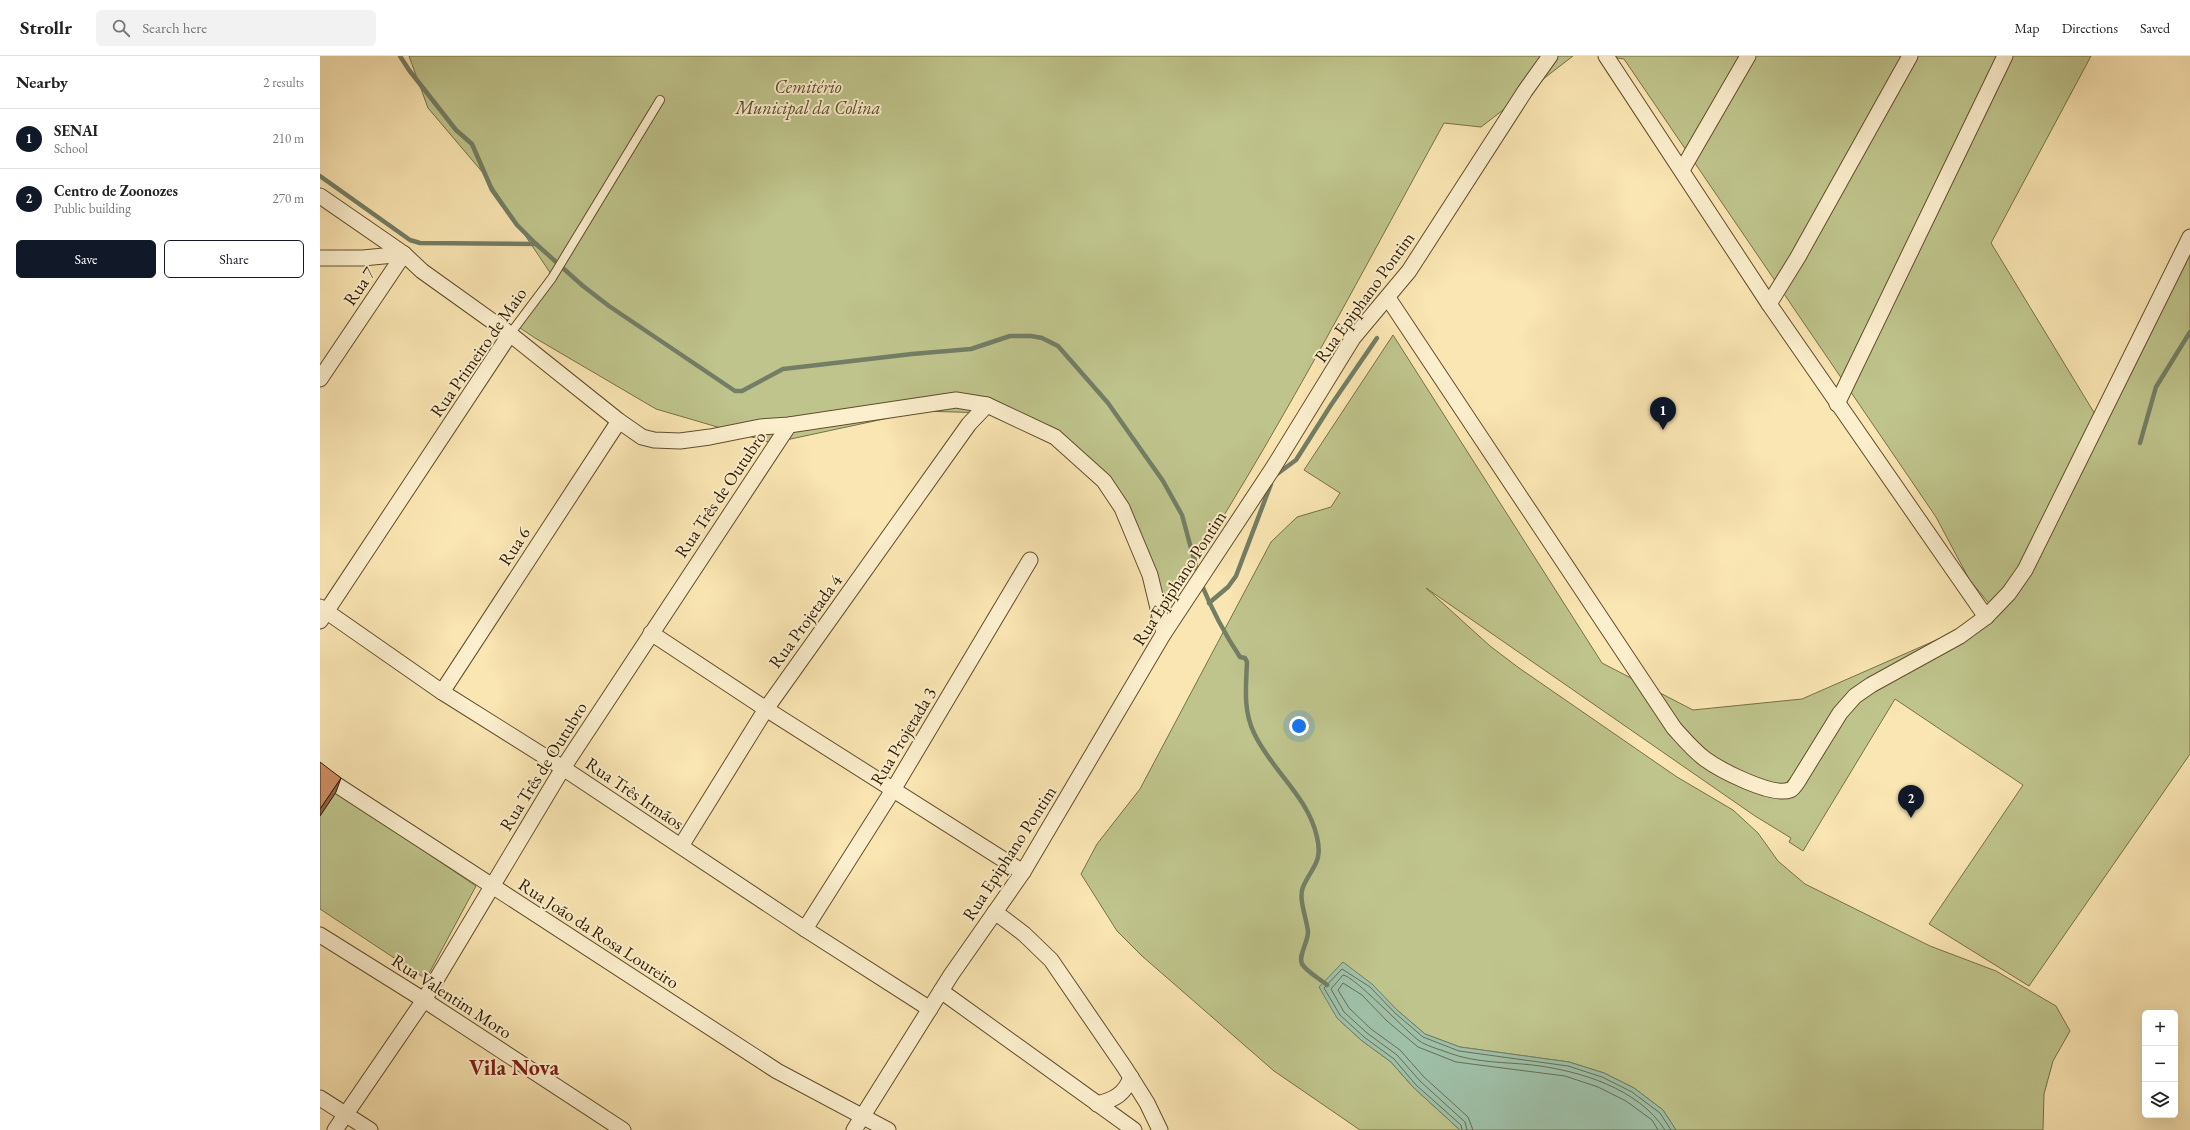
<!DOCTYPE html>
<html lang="en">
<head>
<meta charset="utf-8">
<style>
	:root { --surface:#fff; --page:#f2f2f2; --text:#222; --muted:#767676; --line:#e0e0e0; --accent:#111827 }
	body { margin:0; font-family:"EB Garamond",serif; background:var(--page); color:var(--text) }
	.controls { position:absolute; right:12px; bottom:12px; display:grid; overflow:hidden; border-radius:6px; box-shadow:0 4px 16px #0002 }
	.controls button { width:36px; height:36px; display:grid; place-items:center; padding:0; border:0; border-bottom:1px solid var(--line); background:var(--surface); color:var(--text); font:20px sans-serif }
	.you { position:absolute; left:979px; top:670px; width:14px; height:14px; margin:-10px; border:3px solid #fff; border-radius:50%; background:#1a73e8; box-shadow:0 0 0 6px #1a73e833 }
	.badge { display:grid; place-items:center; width:26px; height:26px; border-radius:50%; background:var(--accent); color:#fff; font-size:13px; font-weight:700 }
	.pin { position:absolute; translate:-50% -33px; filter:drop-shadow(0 1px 2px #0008) }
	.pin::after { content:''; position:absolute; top:21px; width:14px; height:12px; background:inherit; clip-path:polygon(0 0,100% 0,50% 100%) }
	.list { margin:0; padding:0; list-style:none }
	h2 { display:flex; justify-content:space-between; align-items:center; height:52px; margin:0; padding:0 16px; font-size:17px }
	h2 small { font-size:13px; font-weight:400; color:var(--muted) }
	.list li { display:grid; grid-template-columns:26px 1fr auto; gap:12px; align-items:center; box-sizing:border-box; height:60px; padding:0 16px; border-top:1px solid var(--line) }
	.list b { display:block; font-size:15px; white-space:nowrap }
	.list p { margin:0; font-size:13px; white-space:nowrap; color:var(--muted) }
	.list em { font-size:13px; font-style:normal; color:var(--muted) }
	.actions { display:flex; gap:8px; padding:12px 16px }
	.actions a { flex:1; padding:9px 0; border:1px solid var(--accent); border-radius:6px; text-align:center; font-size:14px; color:var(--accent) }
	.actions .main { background:var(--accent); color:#fff }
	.icon { flex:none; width:22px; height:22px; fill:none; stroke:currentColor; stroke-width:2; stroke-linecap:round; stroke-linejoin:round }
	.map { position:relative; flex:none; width:1870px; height:1074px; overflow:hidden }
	header { display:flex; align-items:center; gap:24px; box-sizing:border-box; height:56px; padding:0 20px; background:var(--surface); border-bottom:1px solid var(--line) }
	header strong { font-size:19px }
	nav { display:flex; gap:22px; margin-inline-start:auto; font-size:14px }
	.search { width:280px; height:36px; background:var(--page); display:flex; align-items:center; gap:10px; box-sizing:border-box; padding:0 14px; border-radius:6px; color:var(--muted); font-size:15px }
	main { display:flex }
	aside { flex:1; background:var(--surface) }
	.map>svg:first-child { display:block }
	.green { fill:#bfc48c; stroke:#787046 }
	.water { fill:#9fc0a8; stroke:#737e65 }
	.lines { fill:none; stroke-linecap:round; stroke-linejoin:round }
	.shore { stroke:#686e54; stroke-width:1 }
	.stream { stroke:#737e65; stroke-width:4.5 }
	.lane-casing { stroke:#624e2d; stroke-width:10 }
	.street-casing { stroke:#624e2d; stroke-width:17 }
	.lane { stroke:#fcefce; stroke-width:8 }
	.street { stroke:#fcefce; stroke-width:15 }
	.shaded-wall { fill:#926446; stroke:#301c00 }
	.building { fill:#d08f64; stroke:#301c00 }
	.labels { text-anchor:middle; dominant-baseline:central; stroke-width:4; stroke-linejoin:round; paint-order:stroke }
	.park-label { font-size:18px; font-style:italic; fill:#5b4e2a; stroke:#fcefce }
	.street-label { font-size:18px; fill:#301c00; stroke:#fcefce }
	.district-label { font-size:22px; font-weight:bold; fill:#7a1f14; stroke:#fcefce }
</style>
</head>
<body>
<header>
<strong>Strollr</strong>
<div class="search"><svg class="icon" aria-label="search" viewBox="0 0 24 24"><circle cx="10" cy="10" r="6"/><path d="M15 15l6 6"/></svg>Search here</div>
<nav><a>Map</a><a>Directions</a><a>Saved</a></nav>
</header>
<main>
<aside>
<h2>Nearby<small>2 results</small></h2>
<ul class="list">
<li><span class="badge">1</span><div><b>SENAI</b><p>School</p></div><em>210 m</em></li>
<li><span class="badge">2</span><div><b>Centro de Zoonozes</b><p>Public building</p></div><em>270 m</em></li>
</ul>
<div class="actions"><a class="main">Save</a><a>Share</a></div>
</aside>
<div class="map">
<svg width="1870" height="1074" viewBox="0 0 1870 1074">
	<rect width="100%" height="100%" fill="#fae6b3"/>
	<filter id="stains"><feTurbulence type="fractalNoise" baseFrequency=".005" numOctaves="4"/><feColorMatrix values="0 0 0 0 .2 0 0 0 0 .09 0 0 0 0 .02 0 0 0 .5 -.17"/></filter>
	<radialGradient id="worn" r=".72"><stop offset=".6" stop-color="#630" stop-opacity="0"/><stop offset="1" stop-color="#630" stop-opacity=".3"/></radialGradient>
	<g class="green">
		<path d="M89 0H1253L1161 71 1124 67C1029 240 938 416 827 579L838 529 762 398 668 357 601 355 452 387 336 353 215 282 194 268 231 218 164 118 108 52Z"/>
		<polygon points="1285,0 1771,0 1671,187 1781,368 1870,179 1870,698 1709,930 1609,868 1703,729 1575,643 1483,795 1469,786 1471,782 1435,760 1106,532 1170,590 1199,612 1357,721 1413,754 1438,777 1458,805 1485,828 1610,890 1676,915 1736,950 1750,975 1733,1005 1724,1038 1723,1074 1356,1074 1343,1054 1314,1032 1284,1017 1249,1006 1140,991 1105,978 1077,954 1017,962 1041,984 1071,1006 1093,1031 1140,1074 1040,1074 954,1015 822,900 797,875 761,818 777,788 820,733 951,486 977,461 1011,451 1020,437 984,414 1073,279 1282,607 1373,654 1482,643 1630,578 1671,550 1649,523 1616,461 1304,3"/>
		<polygon points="16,736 156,830 106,923 0,853 0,760"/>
	</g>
	<polygon class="water" points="1023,906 1052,928 1077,954 1105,978 1140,991 1249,1006 1284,1017 1314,1032 1343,1054 1356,1074 1140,1074 1093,1031 1071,1006 1041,984 1017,962 999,931"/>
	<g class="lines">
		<g class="shore">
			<polyline points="1142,1074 1141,1069 1096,1029 1074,1003 1044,981 1020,959 1004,932 1022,913 1050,931 1075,957 1103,981 1139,995 1248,1010 1282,1021 1312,1036 1340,1057 1351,1074"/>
			<path d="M1147 1074 1145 1066 1100 1025 1077 999 1047 977 1024 956 1011 933 1023 919C1034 920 1084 973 1098 984 1106 990 1119 993 1129 997 1156 1007 1185 1006 1213 1009 1260 1015 1318 1032 1345 1074"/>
			<polyline points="1153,1074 1148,1061 1104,1021 1080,994 1051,973 1029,952 1018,934 1023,927 1042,939 1067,965 1098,991 1136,1006 1245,1020 1278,1031 1306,1045 1332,1064 1338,1074"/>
		</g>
		<g class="stream">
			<polyline points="80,0 89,14 136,74 152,88 172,134 197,169 216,188 263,230 289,250 415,335 422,335 463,313 592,298 651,293 690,280 711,280 722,282 738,290 788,347 843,425 862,459 878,518"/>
			<polyline points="0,120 90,184 100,187 216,188"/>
			<polyline points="1820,387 1836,331 1870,276"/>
			<polyline points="957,418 976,404 1011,349 1057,282"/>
			<path d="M881 527C892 554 904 577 920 601L925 602 927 606C926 631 923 654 934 677 951 714 988 740 997 781 1003 807 992 810 983 831 978 843 987 863 988 876 988 886 978 900 982 908 987 916 1000 923 1007 929"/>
			<polyline points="889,547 908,531 916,520 951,428"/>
		</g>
		<defs>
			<polyline id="lane" points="190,278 232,222 340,44"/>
			<g id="street">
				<polyline points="1286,0 1449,248 1666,561"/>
				<polyline points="1362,114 1428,0"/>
				<polyline points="0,140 84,198 102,215 190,278 299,365 322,381 334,384 360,385 390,381 440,371 469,369 636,344 667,349 649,368 446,653 361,790"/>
				<polyline points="0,202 43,202 84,198"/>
				<path d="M1068 242 1354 672C1364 683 1373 694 1385 703 1400 714 1452 741 1470 734 1473 733 1476 728 1478 725L1520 657 1535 640 1551 629 1640 580 1666 561 1689 537 1705 514 1870 181"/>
				<polyline points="1449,248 1478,201 1590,0"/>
				<polyline points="0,323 84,198"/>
				<polyline points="1517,348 1685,0"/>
				<polyline points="667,349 735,381 784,425 802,452 830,519 844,577"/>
				<polyline points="0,551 122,636 243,712 485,873 610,953"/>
				<polyline points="0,565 190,278"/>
				<polyline points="331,577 446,653 703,816"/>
				<polyline points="122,636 299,365"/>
				<polyline points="0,718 457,1015 568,1074"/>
				<polyline points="675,856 704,878 731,904 805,1012 827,1047 840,1074"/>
				<polyline points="485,873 573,734 710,504"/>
				<polyline points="0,879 104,944 303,1074"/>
				<polyline points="621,935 814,1074"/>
				<polyline points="0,1042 50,1074"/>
				<path d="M777 1048C794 1044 805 1038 811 1021"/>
				<polyline points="15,1074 104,944 243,712 469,369"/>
				<polyline points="534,1074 631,919 703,816 844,577 953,412 1033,282 1089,215 1205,35 1230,0"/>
			</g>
		</defs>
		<use href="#lane" class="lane-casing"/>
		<use href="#street" class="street-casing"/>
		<use href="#lane" class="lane"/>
		<use href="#street" class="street"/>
	</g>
	<polygon class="shaded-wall" points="21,722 16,736 0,760 0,753"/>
	<polygon class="building" points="0,706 21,722 0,753"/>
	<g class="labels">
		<g class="park-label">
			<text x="488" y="30">Cemitério<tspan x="488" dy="21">Municipal da Colina</tspan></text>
		</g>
		<g class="street-label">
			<text transform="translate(39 230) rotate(-56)">Rua 7</text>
			<text transform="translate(1044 241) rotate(-54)">Rua Epiphano Pontim</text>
			<text transform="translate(158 296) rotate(-55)">Rua Primeiro de Maio</text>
			<text transform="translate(400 438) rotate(-56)">Rua Três de Outubro</text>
			<text transform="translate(194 490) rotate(-57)">Rua 6</text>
			<text transform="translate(859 522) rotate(-57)">Rua Epiphano Pontim</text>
			<text transform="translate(485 565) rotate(-54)">Rua Projetada 4</text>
			<text transform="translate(583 680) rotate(-59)">Rua Projetada 3</text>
			<text transform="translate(223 710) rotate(-58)">Rua Três de Outubro</text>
			<text transform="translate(315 737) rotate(34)">Rua Três Irmãos</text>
			<text transform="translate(689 797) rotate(-57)">Rua Epiphano Pontim</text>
			<text transform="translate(279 877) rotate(33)">Rua João da Rosa Loureiro</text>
			<text transform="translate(132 940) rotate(33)">Rua Valentim Moro</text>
		</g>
		<g class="district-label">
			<text x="194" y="1011">Vila Nova</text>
		</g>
	</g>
	<rect width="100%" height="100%" filter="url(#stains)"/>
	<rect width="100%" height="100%" fill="url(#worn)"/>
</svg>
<div class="controls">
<button>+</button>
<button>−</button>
<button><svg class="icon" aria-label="layers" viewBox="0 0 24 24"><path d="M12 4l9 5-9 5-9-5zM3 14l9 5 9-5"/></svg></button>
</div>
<div class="you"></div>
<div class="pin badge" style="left:1343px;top:374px">1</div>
<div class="pin badge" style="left:1591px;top:762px">2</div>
</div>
</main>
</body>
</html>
